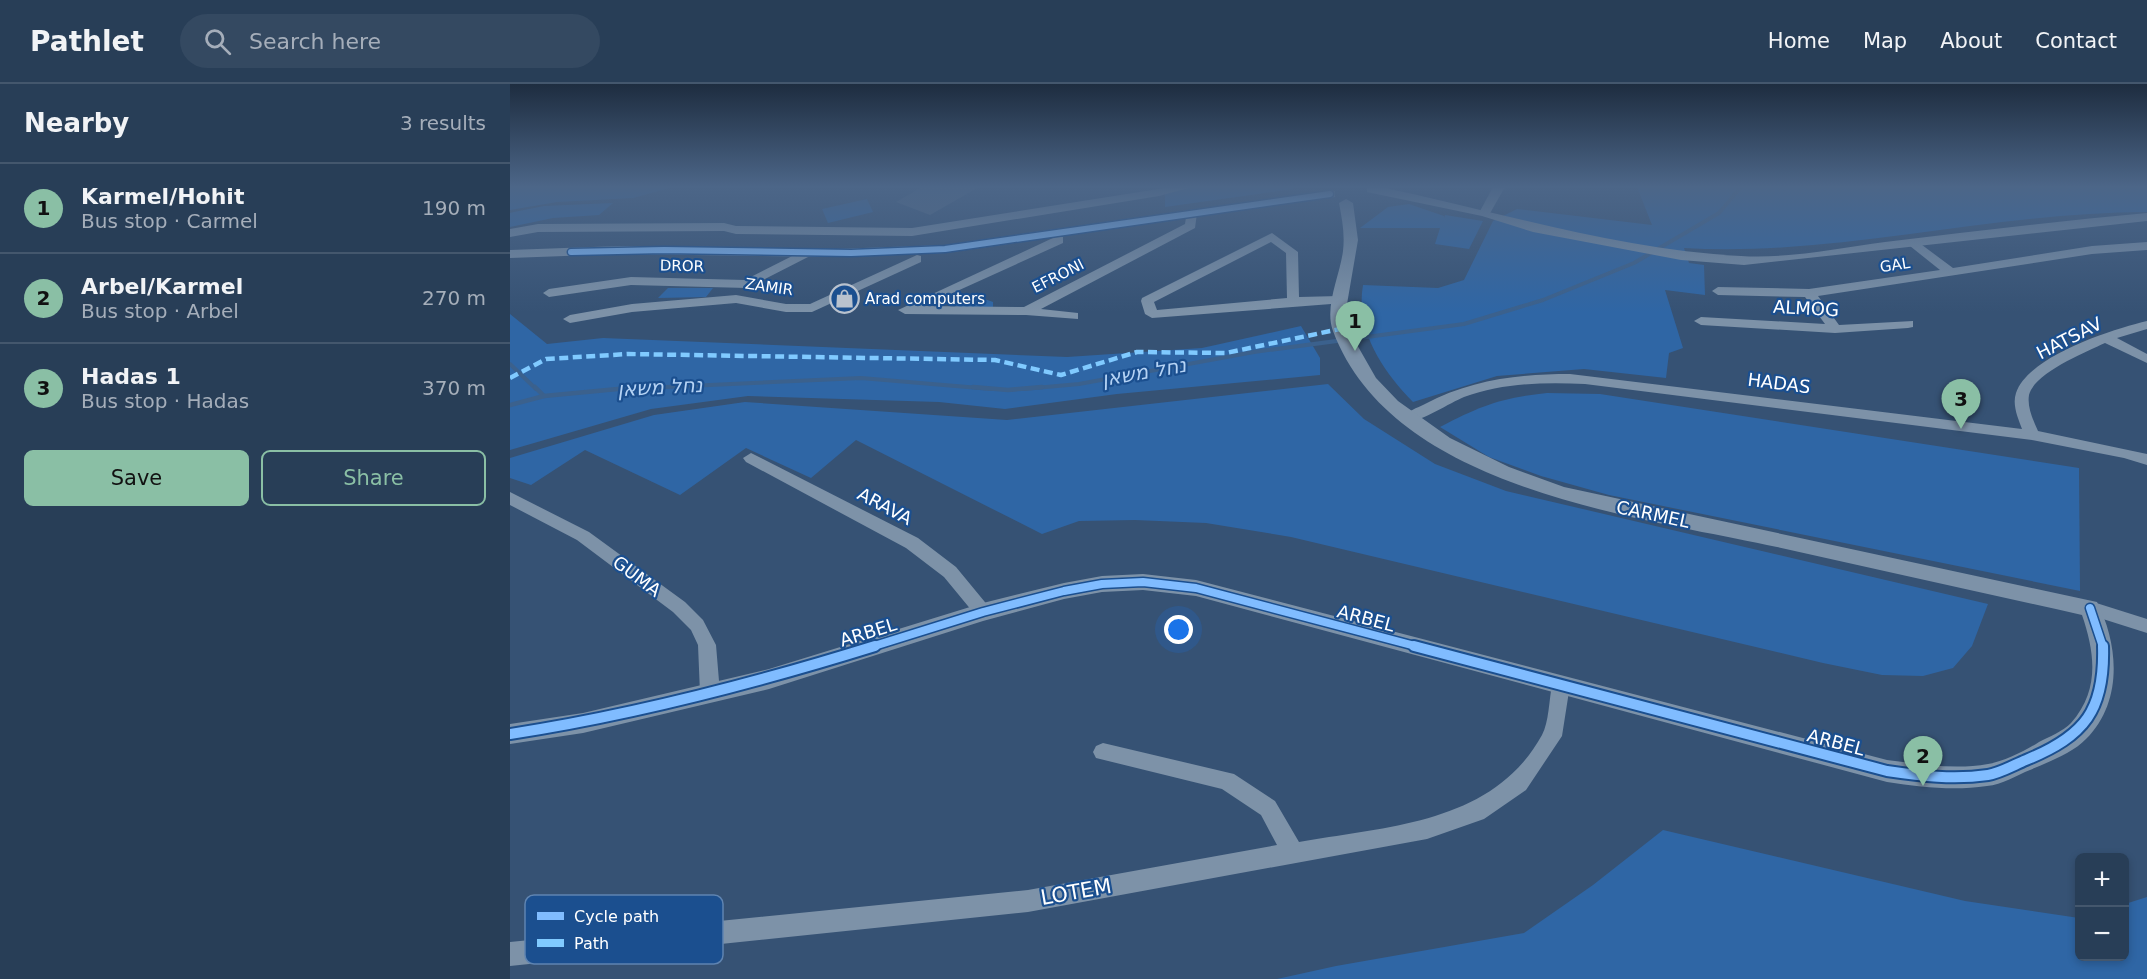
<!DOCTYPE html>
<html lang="en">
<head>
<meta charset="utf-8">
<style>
	:root { --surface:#283e57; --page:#344961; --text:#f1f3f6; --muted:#a5aeba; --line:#44576d; --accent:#8abfa5 }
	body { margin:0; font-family:"DejaVu Sans",Heebo,sans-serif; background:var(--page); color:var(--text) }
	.controls { position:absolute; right:18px; bottom:18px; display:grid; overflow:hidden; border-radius:9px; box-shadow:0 3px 9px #0003 }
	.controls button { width:54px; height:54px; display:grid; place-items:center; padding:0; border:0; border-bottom:2px solid var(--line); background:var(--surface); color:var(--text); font:30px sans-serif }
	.you { position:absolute; left:669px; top:546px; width:21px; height:21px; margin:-15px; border:4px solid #fff; border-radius:50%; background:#1a73e8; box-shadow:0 0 0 9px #1a73e833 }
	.badge { display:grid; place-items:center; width:39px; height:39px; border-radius:50%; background:var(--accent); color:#111; font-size:20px; font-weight:700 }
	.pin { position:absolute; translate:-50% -50px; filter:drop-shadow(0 2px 3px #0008) }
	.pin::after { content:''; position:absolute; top:32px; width:21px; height:18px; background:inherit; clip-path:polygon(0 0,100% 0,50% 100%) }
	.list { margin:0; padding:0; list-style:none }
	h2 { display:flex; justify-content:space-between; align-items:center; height:78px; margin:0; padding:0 24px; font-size:26px }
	h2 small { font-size:20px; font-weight:400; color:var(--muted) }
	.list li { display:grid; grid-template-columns:39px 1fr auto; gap:18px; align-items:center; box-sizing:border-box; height:90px; padding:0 24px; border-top:2px solid var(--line) }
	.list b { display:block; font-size:22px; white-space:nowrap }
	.list p { margin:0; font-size:20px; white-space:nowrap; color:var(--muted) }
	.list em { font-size:20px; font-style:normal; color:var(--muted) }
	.actions { display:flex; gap:12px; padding:18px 24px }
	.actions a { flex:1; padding:14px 0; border:2px solid var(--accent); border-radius:9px; text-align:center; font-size:21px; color:var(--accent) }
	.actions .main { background:var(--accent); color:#111 }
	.icon { flex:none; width:33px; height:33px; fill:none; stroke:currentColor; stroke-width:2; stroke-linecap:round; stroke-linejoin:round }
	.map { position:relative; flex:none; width:1637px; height:895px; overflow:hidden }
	header { display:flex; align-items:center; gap:36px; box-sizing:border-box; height:84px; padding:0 30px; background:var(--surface); border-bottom:2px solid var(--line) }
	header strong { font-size:28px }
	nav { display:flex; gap:33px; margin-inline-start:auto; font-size:21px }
	.search { width:420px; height:54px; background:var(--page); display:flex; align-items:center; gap:15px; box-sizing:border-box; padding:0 21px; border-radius:33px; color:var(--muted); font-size:22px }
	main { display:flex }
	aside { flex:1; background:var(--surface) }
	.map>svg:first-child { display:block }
	.green { fill:#2f66a5 }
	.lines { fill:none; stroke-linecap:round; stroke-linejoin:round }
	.stream-far1 { stroke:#3b618d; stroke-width:4 }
	.stream { stroke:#3b618d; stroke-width:4.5 }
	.building { fill:#526984 }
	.minor { fill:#7d92a8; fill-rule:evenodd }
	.tertiary { fill:#7d92a8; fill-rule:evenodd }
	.quiet { stroke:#80caff; stroke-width:4.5; stroke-dasharray:9 4.5; stroke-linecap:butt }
	.cycleway-far2-casing { stroke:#1b4f8f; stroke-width:9 }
	.cycleway-far1-casing { stroke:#1b4f8f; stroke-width:11 }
	.cycleway-casing { stroke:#1b4f8f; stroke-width:14 }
	.cycleway-far2 { stroke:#80bcff; stroke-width:6 }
	.cycleway-far1 { stroke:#80bcff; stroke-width:8 }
	.cycleway { stroke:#80bcff; stroke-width:10 }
	.labels { text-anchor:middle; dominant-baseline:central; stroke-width:4.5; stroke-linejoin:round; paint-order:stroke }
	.far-street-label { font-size:15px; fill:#fff; stroke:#1b4f8f }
	.far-poi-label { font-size:15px; fill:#fff; stroke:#1b4f8f; text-anchor:start }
	.street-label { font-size:18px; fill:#fff; stroke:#1b4f8f }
	.water-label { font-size:20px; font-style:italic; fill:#b5d3f5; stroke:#1b4f8f }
	.near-street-label { font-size:21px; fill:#fff; stroke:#1b4f8f }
	.key { fill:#1b4f8f; stroke:#5f84b1; stroke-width:1.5 }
	.key-label { font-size:16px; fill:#fff }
</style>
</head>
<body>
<header>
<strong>Pathlet</strong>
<div class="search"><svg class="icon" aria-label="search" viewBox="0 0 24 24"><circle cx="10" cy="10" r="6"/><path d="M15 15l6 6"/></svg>Search here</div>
<nav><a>Home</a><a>Map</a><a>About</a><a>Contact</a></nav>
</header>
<main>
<aside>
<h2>Nearby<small>3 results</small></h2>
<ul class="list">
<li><span class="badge">1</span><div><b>Karmel/Hohit</b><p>Bus stop · Carmel</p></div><em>190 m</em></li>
<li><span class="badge">2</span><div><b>Arbel/Karmel</b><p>Bus stop · Arbel</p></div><em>270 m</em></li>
<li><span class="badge">3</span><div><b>Hadas 1</b><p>Bus stop · Hadas</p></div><em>370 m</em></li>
</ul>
<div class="actions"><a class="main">Save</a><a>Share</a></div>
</aside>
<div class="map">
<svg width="1637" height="895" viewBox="0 0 1637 895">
	<rect width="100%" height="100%" fill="#365274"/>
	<g class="green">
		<polygon points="0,103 163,103 123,114 47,118 0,126"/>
		<polygon points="669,103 782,103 783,105 655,123 655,109"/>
		<path d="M1127 103H1637V128C1482 128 1330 173 1174 164L1179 179 1194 181 1195 211 1155 206 1173 264 1159 269 1156 294 1074 285 987 292 903 318C873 287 845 247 853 201L928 204 954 196 983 137 1007 125 1142 141Z"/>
		<polygon points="357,115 363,128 318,139 312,125"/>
		<polygon points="103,119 89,131 43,134 0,143 0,129 4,128 34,122"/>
		<polygon points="899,120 934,132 934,134 935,131 973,137 959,165 925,160 930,144 850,144 878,123"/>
		<polygon points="158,204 203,204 196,213 148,214"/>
		<path d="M452 210C463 215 472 213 483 218V224L453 226 437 217Z"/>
		<polygon points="0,230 37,260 93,254 557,273 692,264 791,242 810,274 810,291 607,310 495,325 429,318 238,312 141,325 0,366"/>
		<polygon points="818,300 854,335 925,380 996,407 1478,520 1462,562 1443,584 1413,592 1372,591 1313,579 781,453 696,439 625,436 569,437 532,450 346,356 301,394 236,364 170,411 75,366 21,401 0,394 0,374 144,331 235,318 497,336"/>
		<path d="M1037 309 1090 310 1569 384 1570 507 1099 411 1031 392 979 373 930 343C972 321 991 314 1037 309Z"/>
		<polygon points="1153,746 1455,817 1569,834 1570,872 1614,872 1615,820 1637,813 1637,895 767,895 826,882 1014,849 1083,801"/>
	</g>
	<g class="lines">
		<g class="stream-far1">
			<polyline points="0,280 26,305"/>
			<polyline points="113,305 351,294 481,305"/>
			<polyline points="514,305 569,300 744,268 954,240 1033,216 1124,179 1209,129 1231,103"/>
		</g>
		<g class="stream">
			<polyline points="25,303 34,312"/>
			<polyline points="463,303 498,306 532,303"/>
			<polyline points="0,321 34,312 129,303"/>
		</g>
	</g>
	<polygon class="building" points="412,103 469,103 420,131 386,118"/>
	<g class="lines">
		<g class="minor">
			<polygon points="661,103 682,103 649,112 402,152 226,150 214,147 28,148 0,153 0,145 28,140 214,139 226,142 402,144"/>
			<polygon points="983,103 995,103 979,131 971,131 969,129"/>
			<polygon points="677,127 687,129 685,144 531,225 568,229 568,235 516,231 395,230 388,226 545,153 553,153 553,159 414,222 514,223 675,140"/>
			<path d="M762 149 788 168 789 213 829 212 835 216 834 219 642 234 635 230 631 217 632 214ZM761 158 776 169 777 214 647 226 644 218Z"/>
			<polygon points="1404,155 1443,184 1582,162 1637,158 1637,166 1582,170 1308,212 1329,241 1403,237 1403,243 1398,244 1325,249 1191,241 1184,237 1191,233 1315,240 1295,213 1208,211 1202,207 1208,203 1299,205 1430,186 1400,162 1400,156"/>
			<polygon points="296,165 300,166 300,172 237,204 121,201 39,213 33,209 39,205 121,193 235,196"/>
			<polygon points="407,171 411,172 411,178 302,228 276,228 226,219 122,228 60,239 53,235 60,231 122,220 226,211 276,220 300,220"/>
			<path d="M1637 237V245L1607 254 1637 270V279L1595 259C1576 268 1524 289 1519 311 1517 323 1523 336 1528 347L1637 370V381L1614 374 1522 356 1075 300C1034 298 992 299 954 313 939 319 907 341 894 337L892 334C897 327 907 324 915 320 960 296 1009 290 1060 290L1512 345C1508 334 1502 321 1506 309 1518 272 1603 245 1637 237Z"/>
			<polygon points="241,369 408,454 446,483 479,523 482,528 479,533 473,535 467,533 434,493 396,464 236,378 233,374"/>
			<polygon points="0,408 79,448 175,518 193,536 206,561 210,609 207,615 200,617 193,615 190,609 188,561 181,546 163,528 67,456 0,421"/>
			<polygon points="1580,517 1637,535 1637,549 1574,529 1571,524 1574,519"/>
			<path d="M1051 593 1058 595 1060 601 1052 652 1016 706 974 735 917 755 518 828 0 882V858L518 806 767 761 751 731 712 705 586 674 583 668 586 662 593 659 724 690 765 717 789 758C878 742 983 740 1032 651 1039 638 1039 616 1042 601L1044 595Z"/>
		</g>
		<g class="tertiary">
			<path d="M857 103H871C990 128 1109 166 1231 172 1278 175 1329 164 1375 158 1463 147 1550 137 1637 129V137L1234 181 1171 176 1023 148 972 132 857 108Z"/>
			<polygon points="820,106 825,107 825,113 435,169 326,173 109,170 0,174 0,166 109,162 326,165 435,161"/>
			<path d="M836 115 843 119 848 156 837 220 838 245 866 294 888 317 940 354 999 383 1054 403 1587 518C1609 561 1613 618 1576 655 1563 669 1538 678 1520 686 1507 691 1492 701 1477 702 1443 707 1411 703 1377 698L686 512 633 506 592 508 554 515 473 537 259 605 73 649 0 660V640L73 629 259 585 473 519 554 499 592 492 633 490 686 496 1377 676C1410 680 1445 686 1478 680 1495 677 1515 667 1529 658 1539 653 1553 647 1561 639 1590 606 1585 569 1572 531 1470 508 1368 486 1267 463 1124 432 882 405 823 247 814 223 830 191 833 167 835 150 832 135 829 119Z"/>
		</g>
		<polyline class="quiet" points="0,294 36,275 118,270 485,276 551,291 627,268 716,269 830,245"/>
		<defs>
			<polyline id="cycleway-far2" points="61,168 154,166 341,169 435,165 820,110"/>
			<g id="cycleway-far1">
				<polyline points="1580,524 1593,563"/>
				<polyline points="361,563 473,528 554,507 592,500 633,498 686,504 909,563"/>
			</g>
			<g id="cycleway">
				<path d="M904 562 1377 687C1411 692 1444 696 1478 691 1490 689 1504 681 1516 676 1575 652 1595 626 1593 562"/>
				<path d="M0 650C124 631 246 599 365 562"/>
			</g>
		</defs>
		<use href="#cycleway-far2" class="cycleway-far2-casing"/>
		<use href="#cycleway-far1" class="cycleway-far1-casing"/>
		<use href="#cycleway" class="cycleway-casing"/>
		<use href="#cycleway-far2" class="cycleway-far2"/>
		<use href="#cycleway-far1" class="cycleway-far1"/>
		<use href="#cycleway" class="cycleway"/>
	</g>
	<linearGradient id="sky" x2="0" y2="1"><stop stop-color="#1e2d40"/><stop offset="0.45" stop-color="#4c6688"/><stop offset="1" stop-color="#4c6688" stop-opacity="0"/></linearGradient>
	<rect width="1637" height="228" fill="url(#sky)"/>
	<defs>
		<symbol id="shop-ring" viewBox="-11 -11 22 22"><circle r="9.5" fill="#1b4f8f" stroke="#b9c2ce" stroke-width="1.5"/><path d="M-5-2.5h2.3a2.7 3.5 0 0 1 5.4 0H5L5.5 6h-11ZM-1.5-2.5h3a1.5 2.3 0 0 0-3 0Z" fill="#b9c2ce"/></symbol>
	</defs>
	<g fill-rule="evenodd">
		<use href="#shop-ring" x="318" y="198" width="33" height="33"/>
	</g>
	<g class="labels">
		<g class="far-street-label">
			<text transform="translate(1385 181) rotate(-9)">GAL</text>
			<text transform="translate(172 182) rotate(1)">DROR</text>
			<text transform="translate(548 192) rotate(-27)">EFRONI</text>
			<text transform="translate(259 203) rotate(8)">ZAMIR</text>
		</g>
		<g class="far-poi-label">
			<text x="355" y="215">Arad computers</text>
		</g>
		<g class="street-label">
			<text transform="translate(1296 224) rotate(3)">ALMOG</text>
			<text transform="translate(1559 254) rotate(-27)">HATSAV</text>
			<text transform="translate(1269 299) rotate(7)">HADAS</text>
			<text transform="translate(375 422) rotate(28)">ARAVA</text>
			<text transform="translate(1143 430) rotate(12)">CARMEL</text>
			<text transform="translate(127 492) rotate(37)">GUMA</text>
			<text transform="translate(856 534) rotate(15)">ARBEL</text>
			<text transform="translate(358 548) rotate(-17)">ARBEL</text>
			<text transform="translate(1326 658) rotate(15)">ARBEL</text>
		</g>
		<g class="water-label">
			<text transform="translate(634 288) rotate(-10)">נחל משאן</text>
			<text transform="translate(150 303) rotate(-3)">נחל משאן</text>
		</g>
		<g class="near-street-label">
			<text transform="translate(566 808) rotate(-10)">LOTEM</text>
		</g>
	</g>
	<rect x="15" y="811" width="198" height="69" rx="9" class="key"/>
	<rect x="27" y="828" width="27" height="8" fill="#80bcff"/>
	<rect x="27" y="855" width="27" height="8" fill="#80caff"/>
	<g class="key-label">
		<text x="64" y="838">Cycle path</text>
		<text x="64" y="865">Path</text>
	</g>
</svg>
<div class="controls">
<button>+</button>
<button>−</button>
</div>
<div class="you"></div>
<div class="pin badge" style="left:845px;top:267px">1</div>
<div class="pin badge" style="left:1413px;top:702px">2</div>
<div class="pin badge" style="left:1451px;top:345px">3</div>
</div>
</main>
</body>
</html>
